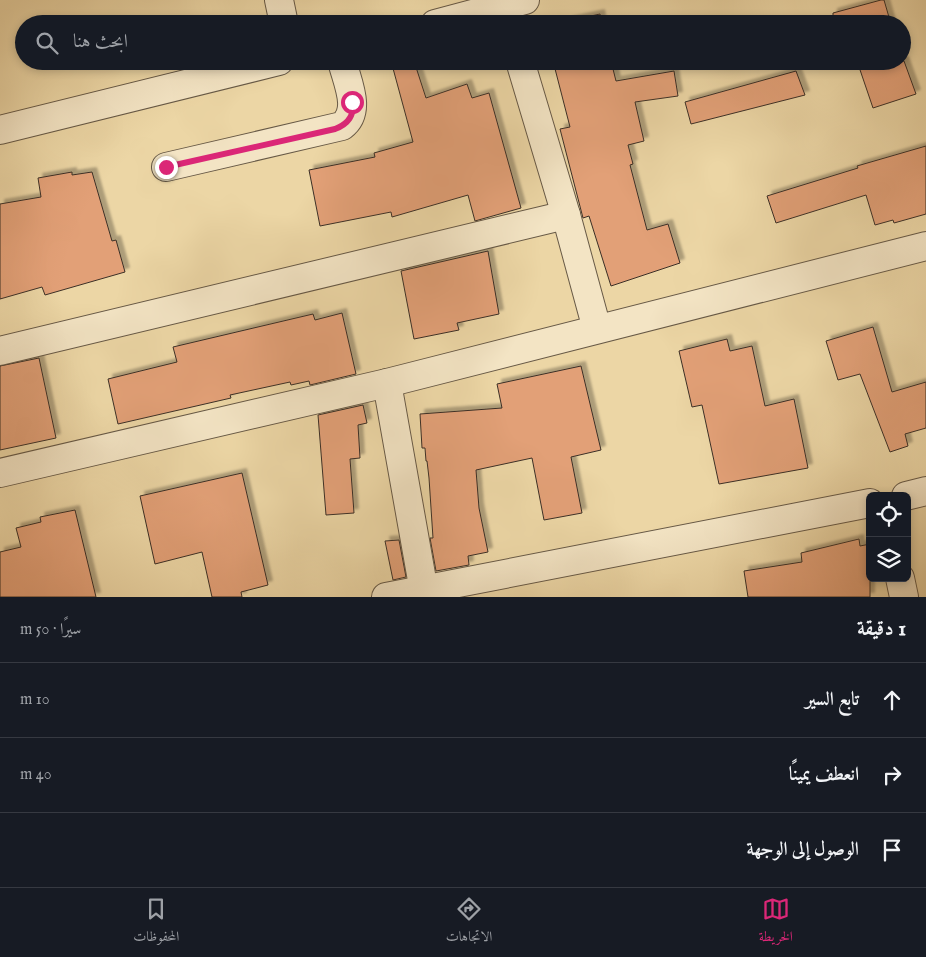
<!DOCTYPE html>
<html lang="ar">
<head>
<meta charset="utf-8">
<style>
	:root { --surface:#171b24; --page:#20242c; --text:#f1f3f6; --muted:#9ea1a6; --line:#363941; --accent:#db2777 }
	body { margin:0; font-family:"IM FELL English",Amiri,serif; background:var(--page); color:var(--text); direction:rtl }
	.controls { position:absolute; right:15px; bottom:15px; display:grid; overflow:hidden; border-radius:8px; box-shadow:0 2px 8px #0003 }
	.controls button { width:45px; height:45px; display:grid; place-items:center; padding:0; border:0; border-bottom:1px solid var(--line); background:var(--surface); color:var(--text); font:25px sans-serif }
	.stop { position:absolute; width:15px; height:15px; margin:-11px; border:4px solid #db2777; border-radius:50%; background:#fff }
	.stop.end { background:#db2777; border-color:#fff; box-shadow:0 1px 5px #0008 }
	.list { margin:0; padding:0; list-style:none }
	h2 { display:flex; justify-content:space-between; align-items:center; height:65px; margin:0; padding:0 20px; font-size:21px }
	h2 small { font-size:16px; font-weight:400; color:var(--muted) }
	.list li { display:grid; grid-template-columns:32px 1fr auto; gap:15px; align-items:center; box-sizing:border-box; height:75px; padding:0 20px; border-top:1px solid var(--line) }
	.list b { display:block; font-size:19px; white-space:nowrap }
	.list em { font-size:16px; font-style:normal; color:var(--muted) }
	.icon { flex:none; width:28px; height:28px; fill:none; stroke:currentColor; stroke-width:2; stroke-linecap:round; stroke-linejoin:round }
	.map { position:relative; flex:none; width:926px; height:597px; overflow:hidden; direction:ltr }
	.search { position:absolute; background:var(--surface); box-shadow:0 2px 8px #0003; left:15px; right:15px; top:15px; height:55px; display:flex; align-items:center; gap:12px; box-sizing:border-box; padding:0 18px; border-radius:28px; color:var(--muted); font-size:19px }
	.sheet { height:290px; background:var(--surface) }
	nav { display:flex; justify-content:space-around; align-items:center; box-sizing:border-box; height:70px; border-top:1px solid var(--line); background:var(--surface); font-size:14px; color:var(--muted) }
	nav a { display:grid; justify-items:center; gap:2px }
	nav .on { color:var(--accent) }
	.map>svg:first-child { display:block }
	.building { fill:#e2a077; stroke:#3b2f26; filter:url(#shadow) }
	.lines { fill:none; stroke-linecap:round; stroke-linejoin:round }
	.street-casing { stroke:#675946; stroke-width:30 }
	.street { stroke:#f3e4c4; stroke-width:28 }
	.route { stroke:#db2777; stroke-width:6 }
</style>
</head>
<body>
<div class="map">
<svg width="926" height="597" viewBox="0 0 926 597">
	<defs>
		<filter id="shadow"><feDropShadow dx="4.5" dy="-4.5" stdDeviation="1" flood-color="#0004"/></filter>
	</defs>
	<rect width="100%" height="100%" fill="#ecd6a5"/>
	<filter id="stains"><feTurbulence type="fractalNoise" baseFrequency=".004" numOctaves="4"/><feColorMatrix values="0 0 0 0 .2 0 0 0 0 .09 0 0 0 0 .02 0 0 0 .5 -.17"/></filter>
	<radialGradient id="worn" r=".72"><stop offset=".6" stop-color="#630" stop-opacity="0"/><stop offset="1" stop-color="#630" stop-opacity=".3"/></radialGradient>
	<g class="building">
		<polygon points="881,0 884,0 891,24 833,24 833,13"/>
		<polygon points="600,14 602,24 568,24 568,21"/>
		<polygon points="391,61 414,61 426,98 467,84 472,98 489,93 521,208 475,221 468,195 392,217 391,212 320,226 309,170 375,157 374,153 413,142"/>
		<polygon points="553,61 611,61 616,81 674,71 678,96 635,102 644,141 628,145 633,164 630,165 647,230 668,224 680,263 611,286 589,216 583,218 560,129 570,127"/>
		<polygon points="857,61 904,61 916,94 873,108"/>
		<polygon points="796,71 805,95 691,124 685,102"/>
		<polygon points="926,146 926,214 894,223 893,220 875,225 866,195 776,223 767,196 858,168 857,166"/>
		<polygon points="72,172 72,175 92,172 112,241 116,240 125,272 45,295 42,287 0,299 0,204 41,197 38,178"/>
		<polygon points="488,251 499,314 457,323 459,330 414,339 401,271"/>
		<polygon points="342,313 356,374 310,385 309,381 291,385 290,382 230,395 231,398 118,424 108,379 177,362 173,347 313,314 315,320"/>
		<polygon points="873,327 892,392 926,382 926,428 905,434 908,446 890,452 860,374 838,380 826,341"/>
		<polygon points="727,339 730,351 752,346 765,406 794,399 808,468 719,484 702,405 692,407 679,351"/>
		<polygon points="39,358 56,438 0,450 0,366"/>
		<polygon points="581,366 601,450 571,457 582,513 544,520 532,458 476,470 479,508 488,552 468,556 469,565 436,571 430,538 433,538 429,478 427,461 426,461 425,448 422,448 420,414 502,408 497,384"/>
		<polygon points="363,405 367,423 358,425 360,458 350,459 354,513 326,515 318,415"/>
		<polygon points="242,473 268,585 241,592 242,597 212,597 202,552 155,564 140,496"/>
		<polygon points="75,510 96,597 0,597 0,552 21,547 16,528 41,522 40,517"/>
		<polygon points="859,539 860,546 870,544 870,597 748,597 744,571 802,562 801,553"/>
		<polygon points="399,540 406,577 393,580 385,541"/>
	</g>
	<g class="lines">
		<defs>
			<g id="street">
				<polyline points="279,0 284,24"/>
				<polyline points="435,24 525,0"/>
				<polyline points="520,61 566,215 597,329"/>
				<polyline points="0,130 279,61"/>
				<path d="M166 167 342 126C362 111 347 82 342 61"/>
				<polyline points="0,351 566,215"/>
				<polyline points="387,383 425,597"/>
				<polyline points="0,473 387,383 926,246"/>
				<polyline points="906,496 926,491"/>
				<polyline points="900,578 904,597"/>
				<polyline points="386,597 870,503"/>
			</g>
		</defs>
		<use href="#street" class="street-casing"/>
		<use href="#street" class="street"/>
	</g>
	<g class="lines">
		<path class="route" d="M166 167 335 129C348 124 355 115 352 102"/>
	</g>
	<rect width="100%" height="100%" filter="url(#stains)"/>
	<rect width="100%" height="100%" fill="url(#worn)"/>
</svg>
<div class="controls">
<button><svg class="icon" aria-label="locate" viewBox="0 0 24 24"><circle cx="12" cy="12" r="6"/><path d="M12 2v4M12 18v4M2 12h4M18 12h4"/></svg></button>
<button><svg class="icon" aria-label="layers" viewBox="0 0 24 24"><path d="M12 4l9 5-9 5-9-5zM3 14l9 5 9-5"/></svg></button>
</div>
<div class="stop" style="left:352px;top:102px"></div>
<div class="stop end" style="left:166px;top:167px"></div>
<div class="search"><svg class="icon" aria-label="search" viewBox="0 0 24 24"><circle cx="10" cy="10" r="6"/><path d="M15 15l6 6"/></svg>ابحث هنا</div>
</div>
<section class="sheet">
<h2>1 دقيقة<small>سيرًا · 50 m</small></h2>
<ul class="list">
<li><svg class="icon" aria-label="ahead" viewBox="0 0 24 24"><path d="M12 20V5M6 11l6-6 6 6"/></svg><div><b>تابع السير</b></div><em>10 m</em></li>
<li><svg class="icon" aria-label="right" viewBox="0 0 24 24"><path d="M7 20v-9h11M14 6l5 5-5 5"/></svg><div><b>انعطف يمينًا</b></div><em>40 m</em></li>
<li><svg class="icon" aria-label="arrive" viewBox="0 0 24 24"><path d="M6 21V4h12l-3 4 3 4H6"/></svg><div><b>الوصول إلى الوجهة</b></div></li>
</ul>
</section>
<nav>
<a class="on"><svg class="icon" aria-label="map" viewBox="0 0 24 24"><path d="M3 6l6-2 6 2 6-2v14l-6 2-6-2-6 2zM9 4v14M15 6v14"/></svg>الخريطة</a>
<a><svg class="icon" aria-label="directions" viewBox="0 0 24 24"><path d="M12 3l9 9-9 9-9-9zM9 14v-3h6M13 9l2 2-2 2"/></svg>الاتجاهات</a>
<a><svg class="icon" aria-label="saved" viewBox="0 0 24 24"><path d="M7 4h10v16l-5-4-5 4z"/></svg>المحفوظات</a>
</nav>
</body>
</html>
